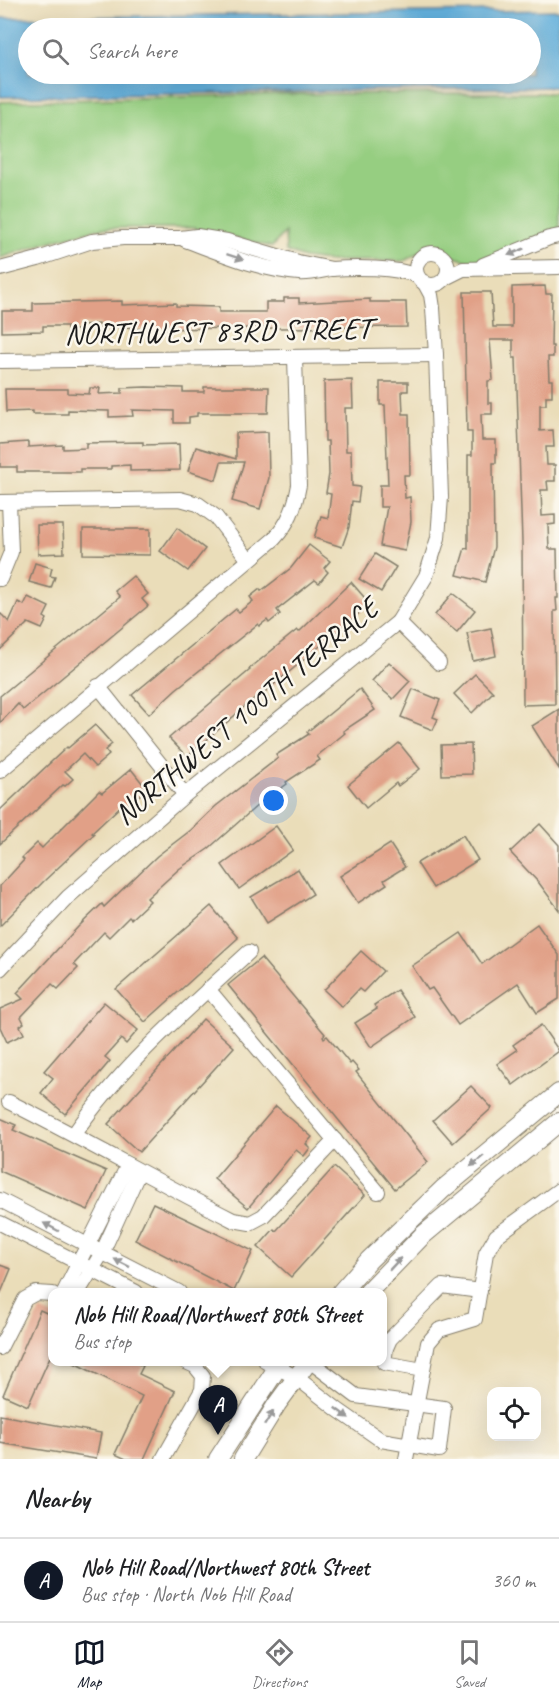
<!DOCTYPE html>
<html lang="en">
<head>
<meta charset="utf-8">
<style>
	:root { --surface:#fff; --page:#f2f2f2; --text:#202124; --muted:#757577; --line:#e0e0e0; --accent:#111827 }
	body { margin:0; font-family:Caveat,sans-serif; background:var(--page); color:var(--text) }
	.controls { position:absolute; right:18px; bottom:18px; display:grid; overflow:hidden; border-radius:12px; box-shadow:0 6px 24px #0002 }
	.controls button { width:54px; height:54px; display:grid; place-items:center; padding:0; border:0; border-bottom:2px solid var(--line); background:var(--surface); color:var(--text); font:30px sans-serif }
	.you { position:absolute; left:274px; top:801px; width:21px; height:21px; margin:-15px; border:4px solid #fff; border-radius:50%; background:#1a73e8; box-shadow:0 0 0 9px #1a73e833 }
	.badge { display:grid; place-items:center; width:39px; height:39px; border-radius:50%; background:var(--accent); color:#fff; font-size:20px; font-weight:700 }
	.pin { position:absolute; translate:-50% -50px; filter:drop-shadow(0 2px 3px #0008) }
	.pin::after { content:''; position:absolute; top:32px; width:21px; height:18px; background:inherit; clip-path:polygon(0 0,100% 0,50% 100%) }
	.popup { position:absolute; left:48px; top:1288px; width:339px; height:78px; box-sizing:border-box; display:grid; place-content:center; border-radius:12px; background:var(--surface); filter:drop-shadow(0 2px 4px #0005); font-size:20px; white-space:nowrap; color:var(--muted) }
	.popup b { font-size:22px; color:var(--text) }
	.popup::after { content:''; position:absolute; left:50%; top:100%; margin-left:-12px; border:12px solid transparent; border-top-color:var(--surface) }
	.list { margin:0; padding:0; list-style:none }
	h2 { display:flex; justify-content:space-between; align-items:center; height:78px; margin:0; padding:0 24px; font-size:26px }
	h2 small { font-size:20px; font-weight:400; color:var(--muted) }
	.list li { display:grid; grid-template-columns:39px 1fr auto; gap:18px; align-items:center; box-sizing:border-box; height:84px; padding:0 24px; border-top:2px solid var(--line) }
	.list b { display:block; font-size:22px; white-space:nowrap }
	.list p { margin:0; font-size:20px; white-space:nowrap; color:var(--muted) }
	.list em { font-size:20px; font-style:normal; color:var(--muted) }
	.icon { flex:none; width:33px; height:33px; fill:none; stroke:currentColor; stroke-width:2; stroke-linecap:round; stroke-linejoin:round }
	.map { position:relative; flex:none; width:559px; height:1459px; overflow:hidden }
	.search { position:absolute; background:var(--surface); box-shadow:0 6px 24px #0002; left:18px; right:18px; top:18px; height:66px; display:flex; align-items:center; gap:15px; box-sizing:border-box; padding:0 21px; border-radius:33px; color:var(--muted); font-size:22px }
	.sheet { height:162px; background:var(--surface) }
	nav { display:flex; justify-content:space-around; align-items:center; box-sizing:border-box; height:84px; border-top:2px solid var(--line); background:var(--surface); font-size:16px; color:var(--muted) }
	nav a { display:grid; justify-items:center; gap:3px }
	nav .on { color:var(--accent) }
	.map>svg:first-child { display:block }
	.green { fill:#96ce81; stroke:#59754e; stroke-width:1.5 }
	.water { fill:#62afdb; stroke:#3f667c; stroke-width:1.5; fill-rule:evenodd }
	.building { fill:#e1a087 }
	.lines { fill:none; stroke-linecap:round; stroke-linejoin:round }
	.minor-casing { stroke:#837c6a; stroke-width:16 }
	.major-casing { stroke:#837c6a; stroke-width:20 }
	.minor { stroke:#fff; stroke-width:14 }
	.major { stroke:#fff; stroke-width:18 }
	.oneway { fill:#999 }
	.labels { text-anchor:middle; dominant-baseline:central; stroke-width:5; stroke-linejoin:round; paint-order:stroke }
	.street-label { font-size:30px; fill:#1c1c1c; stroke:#fbf7ec }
</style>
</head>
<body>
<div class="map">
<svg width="559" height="1459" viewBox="0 0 559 1459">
	<rect width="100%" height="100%" fill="#fbf7ec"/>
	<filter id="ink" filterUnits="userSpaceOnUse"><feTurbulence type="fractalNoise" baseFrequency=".0167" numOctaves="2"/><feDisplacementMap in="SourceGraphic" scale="12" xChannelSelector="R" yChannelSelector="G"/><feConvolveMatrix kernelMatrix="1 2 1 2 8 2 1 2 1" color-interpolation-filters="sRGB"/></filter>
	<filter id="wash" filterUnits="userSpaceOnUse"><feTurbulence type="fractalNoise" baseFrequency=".008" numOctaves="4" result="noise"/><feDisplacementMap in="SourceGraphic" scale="24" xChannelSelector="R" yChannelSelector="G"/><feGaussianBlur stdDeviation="1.35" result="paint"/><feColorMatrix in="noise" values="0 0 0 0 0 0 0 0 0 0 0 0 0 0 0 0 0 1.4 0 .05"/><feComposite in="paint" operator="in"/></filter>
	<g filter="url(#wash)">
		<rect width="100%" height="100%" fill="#eaddb9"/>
		<polygon class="green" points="559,93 559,233 486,260 468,261 454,257 441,249 424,250 404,261 328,261 304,258 286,251 285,232 272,247 193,228 102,228 58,239 0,258 0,102 283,94"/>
		<path class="water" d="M559 10V87L0 97V18ZM28 28H530V74H28Z"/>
		<g id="blocks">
			<g class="building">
				<polygon points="545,286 546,294 552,294 551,346 553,346 553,357 548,357 549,380 552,380 552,396 546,396 546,405 540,405 540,431 553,430 554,447 546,447 547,465 555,465 555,481 547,481 548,490 541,490 542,516 555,515 555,524 548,525 549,549 557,549 558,598 556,598 557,611 554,611 555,704 523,705 522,542 516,358 513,358 513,340 490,340 493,380 488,381 488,403 492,403 492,414 481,414 482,440 496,440 496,463 493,463 494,547 485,582 457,575 465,548 468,549 468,455 472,455 472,432 467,432 464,292 491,292 493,327 512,327 512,287"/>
				<polygon points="284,298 299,298 299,303 370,299 370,302 406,302 407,327 130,329 130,327 100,328 99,324 79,325 79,330 67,330 67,326 43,326 43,331 2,332 2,311 33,311 33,303 122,301 122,305 176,303 176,306 219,307 219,312 266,312 266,302 284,302"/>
				<polygon points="352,380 353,408 345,408 346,451 351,451 352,486 360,487 358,502 352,501 349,527 342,547 314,538 321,516 328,518 331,494 326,493 329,474 328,441 325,441 324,381"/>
				<polygon points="380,382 408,382 408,391 402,391 403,414 409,414 410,475 404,475 405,498 410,497 411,522 405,551 380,546 387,507 380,507 380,485 388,485 385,405 380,405"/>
				<polygon points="146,387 183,388 183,392 204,392 204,387 269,387 268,413 197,413 197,416 189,417 189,423 174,423 174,411 132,410 133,416 109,417 109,411 68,410 68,414 33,414 33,411 6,412 5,389 68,389 68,393 89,394 90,388 100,388 99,394 122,393 122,388"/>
				<polygon points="268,432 269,478 260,509 232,501 244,462 221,462 216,480 188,471 196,447 236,459 236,433"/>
				<polygon points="28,442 28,447 63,445 63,449 86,448 86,443 143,442 143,445 179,444 180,470 130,471 130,465 111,466 111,469 80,469 80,472 17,472 17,467 0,467 0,444"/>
				<polygon points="37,525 63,525 64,553 38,554"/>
				<polygon points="177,528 205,549 188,571 160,551"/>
				<polygon points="83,529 150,529 150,555 83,554"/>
				<polygon points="309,545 330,561 324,568 328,572 319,583 315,580 277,610 280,614 269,623 267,620 259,626 258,624 176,689 149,714 132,695 236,609 239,612 253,601 250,597 260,589 261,591 291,568"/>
				<polygon points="375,554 396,567 381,592 359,579"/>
				<polygon points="35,563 52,568 50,576 55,577 51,588 29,582"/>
				<polygon points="133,576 148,594 142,599 148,606 23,710 18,704 0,723 0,696 120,597 115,591"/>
				<polygon points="351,582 370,604 294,668 266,691 265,689 187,757 169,738 250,670 249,669 297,630 299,632"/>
				<polygon points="453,593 475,610 457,632 435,615"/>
				<polygon points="28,597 49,607 44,617 47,619 42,629 28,623 0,650 0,613 9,622 18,602 24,605"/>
				<polygon points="491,628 496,656 473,661 467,633"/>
				<polygon points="389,662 410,681 393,699 372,681"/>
				<polygon points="475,674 493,692 472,713 454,694"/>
				<polygon points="360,689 375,710 343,731 345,733 317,756 320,760 286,782 287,784 259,804 208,849 179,869 147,898 150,901 131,919 129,917 109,937 104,932 74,964 78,968 58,989 52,984 21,1017 24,1023 20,1026 24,1034 7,1042 0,1027 0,1009 23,999 17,993 78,927 102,904 104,907 157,856 191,830 216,806 278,758 276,755 309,734 307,732"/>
				<polygon points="413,689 440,700 433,717 438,719 433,730 401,717"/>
				<polygon points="559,709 559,769 532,726"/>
				<polygon points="95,725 112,744 105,750 109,755 95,767 83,754 65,771 73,779 65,786 63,785 0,844 0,810 67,747 68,748"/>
				<polygon points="399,743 420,769 398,786 396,783 366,808 348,785"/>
				<polygon points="471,744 472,774 442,775 441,745"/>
				<polygon points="131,769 147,789 125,807 123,804 92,833 94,834 44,881 0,926 0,886 24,860 22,858 37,843 42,848 99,791 102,793"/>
				<polygon points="540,824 559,845 559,910 539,883 510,852"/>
				<polygon points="276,826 293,850 239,889 222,865"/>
				<polygon points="463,835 478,860 433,888 417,863"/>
				<polygon points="390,844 405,867 384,880 387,884 358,903 340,876"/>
				<polygon points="298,869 313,894 267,923 251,897"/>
				<polygon points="211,906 238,938 145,1022 116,989"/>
				<polygon points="537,924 559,955 559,999 537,1013 518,983 458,1025 432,988 428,990 412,966 461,933 482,964"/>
				<polygon points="361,951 383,971 363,992 359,989 342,1007 324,990"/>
				<polygon points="261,958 325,1034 323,1036 324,1038 327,1036 350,1064 352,1062 359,1070 356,1072 428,1162 395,1189 228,985"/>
				<polygon points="397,990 415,1017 371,1047 355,1023 377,1009 374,1005"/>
				<polygon points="104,1002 138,1030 126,1044 121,1039 105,1057 110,1061 65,1114 41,1093 53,1078 44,1071"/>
				<polygon points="203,1019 234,1047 139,1152 108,1124"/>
				<polygon points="541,1025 559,1051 513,1085 497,1064 517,1050 513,1045"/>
				<polygon points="471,1086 492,1108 453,1143 433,1120"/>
				<polygon points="276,1106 312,1137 306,1144 310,1148 304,1156 296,1150 248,1208 214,1179"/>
				<polygon points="0,1118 16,1125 13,1130 106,1171 88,1210 0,1171"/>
				<polygon points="334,1167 365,1195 291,1277 258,1247 274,1229 276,1231"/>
				<polygon points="153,1203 253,1251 234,1291 135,1240"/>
				<polygon points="0,1265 11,1269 0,1295"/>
				<polygon points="40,1310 53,1316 53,1350 28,1406 3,1395"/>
				<polygon points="72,1362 135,1362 143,1366 139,1374 175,1391 144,1459 126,1459 115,1454 142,1396"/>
				<polygon points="0,1415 101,1433 96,1459 0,1443"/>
			</g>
		</g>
	</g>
	<g filter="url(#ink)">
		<use href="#blocks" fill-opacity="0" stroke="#837c6a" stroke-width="1.5"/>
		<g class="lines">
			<defs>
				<g id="minor">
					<path d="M185 240C221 253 260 270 299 273 310 274 320 271 331 269 355 267 396 267 417 276"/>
					<circle cx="432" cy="269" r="16"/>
					<polyline points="483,265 549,238 559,236"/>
					<polyline points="0,269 38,259 92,241 123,238 180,238 197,236 227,241 298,262 332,269"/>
					<polyline points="445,278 463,269 559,267"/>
					<polyline points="0,361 436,355"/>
					<polyline points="0,502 180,499 198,504 216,517 248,559"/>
					<polyline points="0,579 11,552 9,502"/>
					<polyline points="398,622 439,663"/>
					<polyline points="98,686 185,795"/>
					<path d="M0 771 274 539C289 523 295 507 299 485L295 358"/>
					<polyline points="0,969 68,897 185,795 398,622 426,576 438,538 441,497 436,355 433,308 431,295 424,282"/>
					<polyline points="208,989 378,1192"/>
					<path d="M9 1102C85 1140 158 1182 233 1220L250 1223 263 1216 335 1140"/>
					<path d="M74 1134C122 1065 187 1009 249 952"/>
					<polyline points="0,1200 179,1292"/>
					<polyline points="0,1223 136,1292"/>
					<polyline points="64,1292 128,1165"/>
					<polyline points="78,1292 102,1253 139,1172"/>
					<polyline points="0,1348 25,1299 36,1293 53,1294"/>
					<polyline points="266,1362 296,1377 338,1410 381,1440 439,1450 444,1408 356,1396 311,1362"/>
					<polyline points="423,1370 384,1363 386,1348 390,1339 442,1286 480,1291"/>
					<polyline points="163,1459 202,1390 203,1376 195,1366 186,1362"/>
					<polyline points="406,1459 428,1343 439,1330 475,1319 486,1253 496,1236 559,1190"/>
				</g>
				<g id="major">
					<polyline points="341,1292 369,1260 443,1189 559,1093"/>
					<polyline points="368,1292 422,1236 559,1122"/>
					<polyline points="218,1459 281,1362"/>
					<polyline points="243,1459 277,1404 308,1362"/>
				</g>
			</defs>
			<use href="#minor" class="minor-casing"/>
			<use href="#major" class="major-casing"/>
			<use href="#minor" class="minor"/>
			<use href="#major" class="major"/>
		</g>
		<defs><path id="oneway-solid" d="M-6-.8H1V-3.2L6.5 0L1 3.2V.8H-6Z" transform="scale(1.5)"/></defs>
		<g class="oneway">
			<use href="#oneway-solid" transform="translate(516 252) rotate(157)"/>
			<use href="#oneway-solid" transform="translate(235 257) rotate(18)"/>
			<use href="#oneway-solid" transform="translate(477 1161) rotate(141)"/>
			<use href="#oneway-solid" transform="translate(51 1227) rotate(-152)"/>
			<use href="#oneway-solid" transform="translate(122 1263) rotate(-153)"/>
			<use href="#oneway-solid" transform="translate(395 1264) rotate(-47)"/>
			<use href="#oneway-solid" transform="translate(342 1413) rotate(36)"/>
			<use href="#oneway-solid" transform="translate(269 1418) rotate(-58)"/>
		</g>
	</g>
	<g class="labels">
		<g class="street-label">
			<text transform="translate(218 331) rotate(-1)">NORTHWEST 83RD STREET</text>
			<text transform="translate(246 711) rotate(-40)">NORTHWEST 100TH TERRACE</text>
		</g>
	</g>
</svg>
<div class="controls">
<button><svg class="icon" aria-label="locate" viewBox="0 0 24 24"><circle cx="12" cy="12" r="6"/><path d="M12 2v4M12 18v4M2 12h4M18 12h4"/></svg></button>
</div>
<div class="you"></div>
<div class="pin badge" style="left:218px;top:1435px">A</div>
<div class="popup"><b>Nob Hill Road/Northwest 80th Street</b>Bus stop</div>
<div class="search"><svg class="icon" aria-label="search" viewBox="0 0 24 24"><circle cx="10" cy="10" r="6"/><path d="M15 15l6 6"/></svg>Search here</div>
</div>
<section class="sheet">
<h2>Nearby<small></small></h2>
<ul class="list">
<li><span class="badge">A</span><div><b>Nob Hill Road/Northwest 80th Street</b><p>Bus stop · North Nob Hill Road</p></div><em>360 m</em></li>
</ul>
</section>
<nav>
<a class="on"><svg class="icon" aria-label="map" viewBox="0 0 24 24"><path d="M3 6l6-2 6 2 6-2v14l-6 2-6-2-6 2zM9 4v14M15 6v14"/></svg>Map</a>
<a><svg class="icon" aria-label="directions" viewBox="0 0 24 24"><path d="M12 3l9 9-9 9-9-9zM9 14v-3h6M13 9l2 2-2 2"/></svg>Directions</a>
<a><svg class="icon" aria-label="saved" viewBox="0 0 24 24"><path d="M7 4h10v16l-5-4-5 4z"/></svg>Saved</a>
</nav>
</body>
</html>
